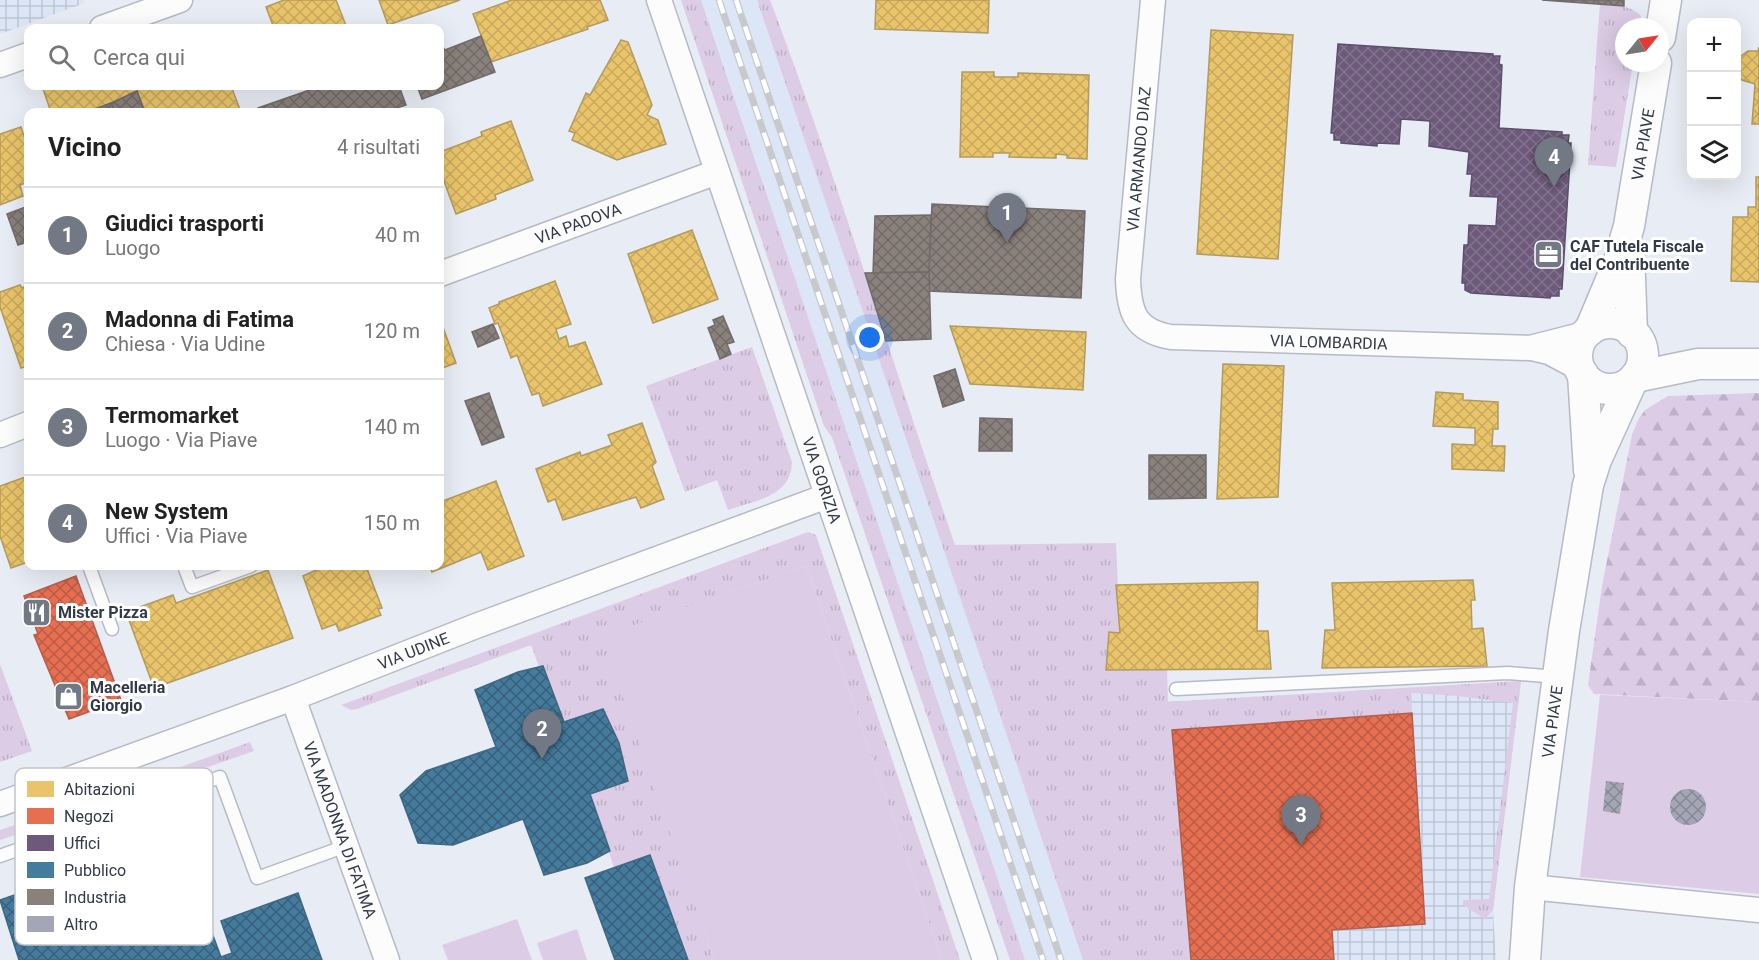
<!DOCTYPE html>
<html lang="it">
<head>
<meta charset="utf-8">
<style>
	:root { --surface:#fff; --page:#f2f2f2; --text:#222; --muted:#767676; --line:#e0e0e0; --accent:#727884 }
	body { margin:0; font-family:Roboto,sans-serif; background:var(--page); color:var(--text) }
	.controls { position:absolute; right:18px; top:18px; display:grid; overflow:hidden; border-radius:12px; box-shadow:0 6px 24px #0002 }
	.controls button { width:54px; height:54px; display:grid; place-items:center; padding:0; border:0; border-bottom:2px solid var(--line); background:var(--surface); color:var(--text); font:30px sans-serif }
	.compass { position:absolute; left:1615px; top:18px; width:54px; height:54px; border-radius:50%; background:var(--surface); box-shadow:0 6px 24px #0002; rotate:60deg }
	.you { position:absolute; left:870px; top:338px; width:21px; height:21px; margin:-15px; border:4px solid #fff; border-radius:50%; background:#1a73e8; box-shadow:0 0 0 9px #1a73e833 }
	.badge { display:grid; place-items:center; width:39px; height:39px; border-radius:50%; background:var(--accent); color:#fff; font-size:20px; font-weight:700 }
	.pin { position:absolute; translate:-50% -50px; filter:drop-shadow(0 2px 3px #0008) }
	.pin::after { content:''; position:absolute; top:32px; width:21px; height:18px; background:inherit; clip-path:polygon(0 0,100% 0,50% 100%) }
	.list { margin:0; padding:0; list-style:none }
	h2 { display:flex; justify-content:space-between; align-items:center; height:78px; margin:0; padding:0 24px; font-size:26px }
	h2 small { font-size:20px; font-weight:400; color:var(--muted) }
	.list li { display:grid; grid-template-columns:39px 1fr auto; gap:18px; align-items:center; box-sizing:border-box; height:96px; padding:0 24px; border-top:2px solid var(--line) }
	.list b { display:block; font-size:22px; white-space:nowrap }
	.list p { margin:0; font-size:20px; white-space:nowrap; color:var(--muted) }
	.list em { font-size:20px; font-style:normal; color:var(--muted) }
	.icon { flex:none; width:33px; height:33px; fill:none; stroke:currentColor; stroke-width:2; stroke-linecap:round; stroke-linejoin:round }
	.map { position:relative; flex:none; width:1759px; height:960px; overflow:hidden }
	.search { position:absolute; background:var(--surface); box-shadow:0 6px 24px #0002; left:24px; top:24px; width:420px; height:66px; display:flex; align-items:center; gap:15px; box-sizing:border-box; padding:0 21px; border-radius:12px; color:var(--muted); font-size:22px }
	.panel { position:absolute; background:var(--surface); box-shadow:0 6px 24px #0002; left:24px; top:108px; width:420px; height:462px; border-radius:12px }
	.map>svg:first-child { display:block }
	.built { fill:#dce6f7 }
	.industrial { fill:url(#industrial-grid) }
	.grass { fill:url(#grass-tufts) }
	.forest { fill:url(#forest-firs) }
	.green { fill:#ddcce5 }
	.homes { fill:url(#homes-cross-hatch); stroke:#b29b60; stroke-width:1.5 }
	.shops { fill:url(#shops-cross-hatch); stroke:#b15f4e; stroke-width:1.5 }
	.offices { fill:url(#offices-cross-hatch); stroke:#5b506b; stroke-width:1.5 }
	.public { fill:url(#public-cross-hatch); stroke:#3f6883; stroke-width:1.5 }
	.industry { fill:url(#industry-cross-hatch); stroke:#706c6c; stroke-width:1.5 }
	.building { fill:url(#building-cross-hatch) }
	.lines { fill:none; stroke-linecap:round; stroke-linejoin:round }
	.service-casing { stroke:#b5bac4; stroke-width:15 }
	.minor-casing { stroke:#b5bac4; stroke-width:27 }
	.tertiary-casing { stroke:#b5bac4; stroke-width:33 }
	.service { stroke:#fcfcfd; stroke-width:12 }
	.minor { stroke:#fcfcfd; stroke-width:24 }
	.tertiary { stroke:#fcfcfd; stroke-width:30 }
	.rail-casing { stroke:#c8c9cc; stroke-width:7 }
	.rail { stroke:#fff; stroke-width:4.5; stroke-dasharray:14; stroke-linecap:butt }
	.labels { text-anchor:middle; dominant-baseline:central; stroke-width:6; stroke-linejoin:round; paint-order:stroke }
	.street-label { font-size:16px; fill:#323a47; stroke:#fff }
	.poi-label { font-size:16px; font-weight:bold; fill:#323a47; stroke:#fff; text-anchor:start }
	.key { fill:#fff; stroke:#c2c4c8; stroke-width:1.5 }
	.key-label { font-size:16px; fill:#323a47 }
</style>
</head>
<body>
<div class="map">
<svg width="1759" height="960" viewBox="0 0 1759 960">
	<defs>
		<pattern id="industrial-grid" width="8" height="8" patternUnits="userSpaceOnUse" patternTransform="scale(1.5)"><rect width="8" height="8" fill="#dce6f7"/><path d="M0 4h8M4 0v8" fill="none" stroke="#bdc6d5"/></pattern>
		<pattern id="grass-tufts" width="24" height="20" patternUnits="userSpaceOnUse" patternTransform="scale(1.5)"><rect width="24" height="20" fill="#ddcce5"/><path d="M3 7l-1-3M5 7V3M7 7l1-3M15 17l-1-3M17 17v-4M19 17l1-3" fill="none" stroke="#beb0c6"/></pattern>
		<pattern id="forest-firs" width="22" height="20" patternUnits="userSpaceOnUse" patternTransform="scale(1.5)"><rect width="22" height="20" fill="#ddcce5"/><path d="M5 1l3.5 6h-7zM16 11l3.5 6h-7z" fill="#beb0c6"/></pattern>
		<pattern id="homes-cross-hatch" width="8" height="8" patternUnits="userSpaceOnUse" patternTransform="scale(1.5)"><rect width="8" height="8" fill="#e9c46a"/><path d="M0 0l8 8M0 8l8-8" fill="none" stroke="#c8a95d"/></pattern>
		<pattern id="shops-cross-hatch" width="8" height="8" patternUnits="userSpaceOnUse" patternTransform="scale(1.5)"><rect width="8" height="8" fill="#e76f51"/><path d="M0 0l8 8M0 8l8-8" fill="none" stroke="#bc5c45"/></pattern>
		<pattern id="offices-cross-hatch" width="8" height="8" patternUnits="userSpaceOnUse" patternTransform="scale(1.5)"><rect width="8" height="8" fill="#6d597a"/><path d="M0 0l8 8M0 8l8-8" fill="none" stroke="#82748e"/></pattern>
		<pattern id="public-cross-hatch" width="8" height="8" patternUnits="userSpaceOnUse" patternTransform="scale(1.5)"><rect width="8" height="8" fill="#457b9d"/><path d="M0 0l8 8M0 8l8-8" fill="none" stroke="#38607b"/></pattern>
		<pattern id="industry-cross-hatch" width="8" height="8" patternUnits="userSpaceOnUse" patternTransform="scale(1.5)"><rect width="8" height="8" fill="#8a817c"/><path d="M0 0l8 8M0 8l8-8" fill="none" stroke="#716b67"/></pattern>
		<pattern id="building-cross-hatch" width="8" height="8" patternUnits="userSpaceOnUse" patternTransform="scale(1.5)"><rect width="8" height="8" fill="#a4a6b5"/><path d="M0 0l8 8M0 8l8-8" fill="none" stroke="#868895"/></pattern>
	</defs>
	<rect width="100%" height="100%" fill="#e8ecf4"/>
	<polygon class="built" points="701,0 757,0 1083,960 1025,960"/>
	<g class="industrial">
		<polygon points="0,0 84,0 85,3 0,34"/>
		<polygon points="1521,681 1493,910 1496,960 1191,960 1174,766 1163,702"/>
	</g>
	<g class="grass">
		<polygon points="681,0 701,0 1025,960 1010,960 832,437 824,426"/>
		<path d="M757 0H770C838 179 892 364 955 545L1116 543 1120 633H1109L1106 670H1167L1168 702 1521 681 1493 910 1485 919 1463 905V900L1489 899 1513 703 1458 696 1411 693 1412 713 1172 730 1191 960H1083Z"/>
		<path d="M1600 3C1615 5 1630 5 1641 16L1639 27H1624V63H1633L1616 167 1588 165Z"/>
		<path d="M752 347 792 462C791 497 756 500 728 510L717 480 685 492 646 386Z"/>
		<polygon points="808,532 816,535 960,960 942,960 806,566 603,636 714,960 688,960 650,855 614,868 590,794 628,781 619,743 603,709 564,722 543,666 539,667 531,645 357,709 351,710 341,705"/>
		<polygon points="0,664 32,751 0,762"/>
		<polygon points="250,742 254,751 113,800 103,795"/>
		<polygon points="41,816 42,822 38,827 0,840 0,830"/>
	</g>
	<polygon class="forest" points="1759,393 1759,702 1594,694 1588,685 1602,586 1632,435 1638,420 1645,410 1668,396"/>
	<g class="green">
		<polygon points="806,566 942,960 714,960 602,636"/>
		<polygon points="1600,695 1759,702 1759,894 1580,877"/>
		<polygon points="517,919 532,960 448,960 442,945"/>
		<polygon points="577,929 587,960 543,960 537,943"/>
	</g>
	<g class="homes">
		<polygon points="284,0 336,0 347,28 274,28 266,7"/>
		<polygon points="379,0 460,0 388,25"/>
		<polygon points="512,0 600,0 608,20 587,27 588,29 491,62 473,14"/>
		<polygon points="876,0 989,0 988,33 875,29"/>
		<polygon points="1211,30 1293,35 1278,259 1197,254"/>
		<polygon points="621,40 628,42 652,105 647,115 658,120 666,144 617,160 572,140 575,133 569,131 586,93 590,95"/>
		<polygon points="1759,47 1759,124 1752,124 1755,84 1742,80 1736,71 1737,62 1741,56 1748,51 1758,51"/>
		<polygon points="962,72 994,72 994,77 1018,77 1018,73 1089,75 1087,159 1067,158 1067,155 1056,154 1056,158 1009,157 1010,153 993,153 993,157 960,157"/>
		<polygon points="53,86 135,86 137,91 129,94 130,97 95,109 96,112 51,112 43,89"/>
		<polygon points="135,86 231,86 241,112 145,112"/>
		<polygon points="511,121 533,180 495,195 496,199 456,214 440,170 440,152 482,136 481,132"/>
		<polygon points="21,127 28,148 28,182 20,185 23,196 0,205 0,134"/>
		<polygon points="1756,177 1759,177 1759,282 1731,281 1733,217 1748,217 1748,207 1756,207"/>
		<polygon points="692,230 718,299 653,323 628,254"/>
		<polygon points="555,281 571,324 556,329 559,339 566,336 569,347 585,342 602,384 543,406 539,393 532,395 517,355 511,358 498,323 495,324 489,308 499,304 499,302"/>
		<polygon points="20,285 22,288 28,285 28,366 21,368 0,307 0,292"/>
		<polygon points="440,319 456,363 440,369"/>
		<polygon points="950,326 1086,332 1083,390 970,384"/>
		<polygon points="1223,364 1284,366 1278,497 1217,499"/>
		<polygon points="1436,392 1463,394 1463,400 1498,402 1498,429 1493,429 1492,446 1505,446 1504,471 1452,469 1452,444 1475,445 1475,428 1433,426"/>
		<polygon points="642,423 656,462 652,466 664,499 641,508 636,497 563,520 555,499 548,502 536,469 580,452 581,456 612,445 608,435"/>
		<polygon points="28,476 28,562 11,568 0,536 0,486"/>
		<polygon points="496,481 524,556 488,570 481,552 432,572 429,566 440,566 440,502"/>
		<polygon points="325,566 366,566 382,608 378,609 381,615 339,631 336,624 322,629 303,576"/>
		<polygon points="268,570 293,638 154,688 126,612 173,595 176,603"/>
		<polygon points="1473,580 1475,600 1471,600 1472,629 1483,628 1487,666 1322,668 1325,630 1335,630 1332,583"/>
		<polygon points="1258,582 1257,631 1268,631 1271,669 1106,670 1109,632 1120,633 1116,585"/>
	</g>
	<g class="shops">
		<polygon points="76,576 121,700 69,719 34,635 38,634 24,596"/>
		<polygon points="1412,713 1425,924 1332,930 1334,960 1191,960 1172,730"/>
	</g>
	<polygon class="offices" points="1338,44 1493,54 1493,56 1500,56 1499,64 1502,65 1499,128 1562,132 1562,135 1569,135 1568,143 1571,143 1562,289 1559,289 1559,296 1551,296 1550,298 1471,293 1465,290 1465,283 1462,283 1464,245 1468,245 1469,225 1496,226 1498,197 1470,196 1472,174 1467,174 1469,152 1429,146 1430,121 1401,119 1399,144 1377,143 1377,146 1341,143 1341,140 1334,140 1334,133 1331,133"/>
	<g class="public">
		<polygon points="543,666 564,722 603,709 619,743 628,781 590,794 610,851 587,863 544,875 523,819 453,845 418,843 400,795 426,771 496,747 475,690 518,672"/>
		<polygon points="136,837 140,850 177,839 221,957 232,953 221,921 298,893 322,960 19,960 0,900 46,884 41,870 59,864 70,852 85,843 102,840 117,844"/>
		<polygon points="650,855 688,960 615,960 585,878"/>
	</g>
	<g class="industry">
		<polygon points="1542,0 1624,0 1624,6"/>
		<polygon points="481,36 495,72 422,99 417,86 440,86 440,43 445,50"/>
		<polygon points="321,86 399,86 406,105 384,112 260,112 258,108"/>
		<polygon points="137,91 145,112 115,112 111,103"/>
		<polygon points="111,103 115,112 96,112 95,109"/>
		<polygon points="932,204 1085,211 1081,298 928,291"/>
		<polygon points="28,206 28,242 18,245 7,214"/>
		<polygon points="931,215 929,272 873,273 875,216"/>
		<polygon points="929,272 931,339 886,341 865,273"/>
		<polygon points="723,316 734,342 727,344 731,354 720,359 708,328 715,325 713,320"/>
		<polygon points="493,324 499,338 478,347 472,332"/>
		<polygon points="955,369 964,400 943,407 934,376"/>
		<polygon points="489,393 504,437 482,445 465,401"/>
		<polygon points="980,418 1012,419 1012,451 979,451"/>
		<polygon points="1149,455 1206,455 1206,498 1149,499"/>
	</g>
	<g class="building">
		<polygon points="1606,781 1624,783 1620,814 1603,811"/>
		<circle cx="1688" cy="807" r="18"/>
	</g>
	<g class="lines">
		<defs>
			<g id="service">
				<polyline points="89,566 112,629"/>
				<polyline points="184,566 192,587 251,566"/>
				<polyline points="1176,689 1508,673 1557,677"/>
				<polyline points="63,782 79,827"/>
				<polyline points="0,856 220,777 257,878 346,846"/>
			</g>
			<g id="minor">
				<path id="s1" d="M659 0 985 960"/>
				<path id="s2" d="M1153 0 1128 279C1129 312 1135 331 1171 337L1530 348 1585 334"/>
				<polyline points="102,28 180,0"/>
				<polyline points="0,65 28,55"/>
				<path id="s3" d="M440 274 717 172"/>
				<polyline points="1532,348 1549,352 1579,368"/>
				<polyline points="0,435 28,424"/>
				<path id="s4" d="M293 698 387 960"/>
				<path id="s5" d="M0 804 293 698 476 626 827 496"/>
				<polyline points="1530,887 1759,910"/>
			</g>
			<g id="tertiary">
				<polyline points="1660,37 1666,0"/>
				<polyline points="1629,250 1632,333"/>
				<circle cx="1610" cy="356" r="33"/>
				<path id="s6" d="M1590 330 1619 261 1629 226 1656 63"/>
				<polyline points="1583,374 1589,470"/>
				<polyline points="1635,377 1698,364 1759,364"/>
				<path id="s7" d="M1525 960 1530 887 1564 631 1588 485 1596 460 1632 381"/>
			</g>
		</defs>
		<use href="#service" class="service-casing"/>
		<use href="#minor" class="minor-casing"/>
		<use href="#tertiary" class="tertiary-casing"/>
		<use href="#service" class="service"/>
		<use href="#minor" class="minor"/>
		<use href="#tertiary" class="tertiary"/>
		<defs>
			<g id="rail">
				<polyline points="719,0 1043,960"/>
				<polyline points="736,0 1061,960"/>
			</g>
		</defs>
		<use href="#rail" class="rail-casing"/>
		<use href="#rail" class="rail"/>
	</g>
	<defs>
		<symbol id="office-square" viewBox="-11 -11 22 22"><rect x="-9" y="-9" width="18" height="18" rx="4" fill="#727884" stroke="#fff"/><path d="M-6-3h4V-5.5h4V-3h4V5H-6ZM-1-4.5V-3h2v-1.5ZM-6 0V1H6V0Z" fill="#fff"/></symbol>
		<symbol id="restaurant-square" viewBox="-11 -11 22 22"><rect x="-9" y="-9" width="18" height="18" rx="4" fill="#727884" stroke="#fff"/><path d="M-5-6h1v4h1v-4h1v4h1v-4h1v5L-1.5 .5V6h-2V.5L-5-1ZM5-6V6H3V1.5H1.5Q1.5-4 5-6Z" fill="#fff"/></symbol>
		<symbol id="shop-square" viewBox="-11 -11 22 22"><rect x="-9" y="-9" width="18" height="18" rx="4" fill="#727884" stroke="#fff"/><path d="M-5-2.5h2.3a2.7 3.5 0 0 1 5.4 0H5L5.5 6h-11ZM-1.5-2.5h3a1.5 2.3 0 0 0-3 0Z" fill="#fff"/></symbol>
	</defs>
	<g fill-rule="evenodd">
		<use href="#office-square" x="1532" y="238" width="33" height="33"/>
		<use href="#restaurant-square" x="20" y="596" width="33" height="33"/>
		<use href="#shop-square" x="52" y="680" width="33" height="33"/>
	</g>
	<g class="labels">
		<g class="street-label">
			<text stroke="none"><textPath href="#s6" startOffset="194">VIA PIAVE</textPath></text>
			<text transform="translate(1139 159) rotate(-85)">VIA ARMANDO DIAZ</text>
			<text stroke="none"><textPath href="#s3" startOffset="147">VIA PADOVA</textPath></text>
			<text stroke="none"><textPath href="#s2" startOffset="519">VIA LOMBARDIA</textPath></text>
			<text stroke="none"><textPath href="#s1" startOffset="507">VIA GORIZIA</textPath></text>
			<text stroke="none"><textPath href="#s5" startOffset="441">VIA UDINE</textPath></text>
			<text stroke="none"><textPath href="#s7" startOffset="240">VIA PIAVE</textPath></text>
			<text stroke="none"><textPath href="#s4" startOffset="140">VIA MADONNA DI FATIMA</textPath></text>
		</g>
		<g class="poi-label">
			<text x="1570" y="246">CAF Tutela Fiscale<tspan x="1570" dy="18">del Contribuente</tspan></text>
			<text x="58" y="612">Mister Pizza</text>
			<text x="90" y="687">Macelleria<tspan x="90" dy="18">Giorgio</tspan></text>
		</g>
	</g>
	<rect x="15" y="768" width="198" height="177" rx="9" class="key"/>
	<rect x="27" y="781" width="27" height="16" fill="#e9c46a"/>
	<rect x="27" y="808" width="27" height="16" fill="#e76f51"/>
	<rect x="27" y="835" width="27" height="16" fill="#6d597a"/>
	<rect x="27" y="862" width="27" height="16" fill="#457b9d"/>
	<rect x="27" y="889" width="27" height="16" fill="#8a817c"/>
	<rect x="27" y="916" width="27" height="16" fill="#a4a6b5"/>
	<g class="key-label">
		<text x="64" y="795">Abitazioni</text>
		<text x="64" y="822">Negozi</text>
		<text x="64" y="849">Uffici</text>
		<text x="64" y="876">Pubblico</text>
		<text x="64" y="903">Industria</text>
		<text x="64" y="930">Altro</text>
	</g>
</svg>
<div class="controls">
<button>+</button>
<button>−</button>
<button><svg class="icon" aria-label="layers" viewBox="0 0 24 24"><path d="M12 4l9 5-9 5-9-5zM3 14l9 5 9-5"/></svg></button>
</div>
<svg class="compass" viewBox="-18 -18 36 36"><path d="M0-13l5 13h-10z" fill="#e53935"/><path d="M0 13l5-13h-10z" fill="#767676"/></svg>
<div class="you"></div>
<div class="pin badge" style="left:1007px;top:243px">1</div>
<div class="pin badge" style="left:542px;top:759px">2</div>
<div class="pin badge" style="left:1301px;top:845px">3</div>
<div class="pin badge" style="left:1554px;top:187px">4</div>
<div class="search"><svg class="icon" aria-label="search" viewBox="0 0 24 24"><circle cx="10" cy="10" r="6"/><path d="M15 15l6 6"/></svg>Cerca qui</div>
<section class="panel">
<h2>Vicino<small>4 risultati</small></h2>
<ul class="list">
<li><span class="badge">1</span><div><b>Giudici trasporti</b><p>Luogo</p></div><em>40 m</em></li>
<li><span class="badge">2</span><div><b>Madonna di Fatima</b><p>Chiesa · Via Udine</p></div><em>120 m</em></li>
<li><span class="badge">3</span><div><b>Termomarket</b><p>Luogo · Via Piave</p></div><em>140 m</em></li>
<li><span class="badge">4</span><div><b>New System</b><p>Uffici · Via Piave</p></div><em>150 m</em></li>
</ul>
</section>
</div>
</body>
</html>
